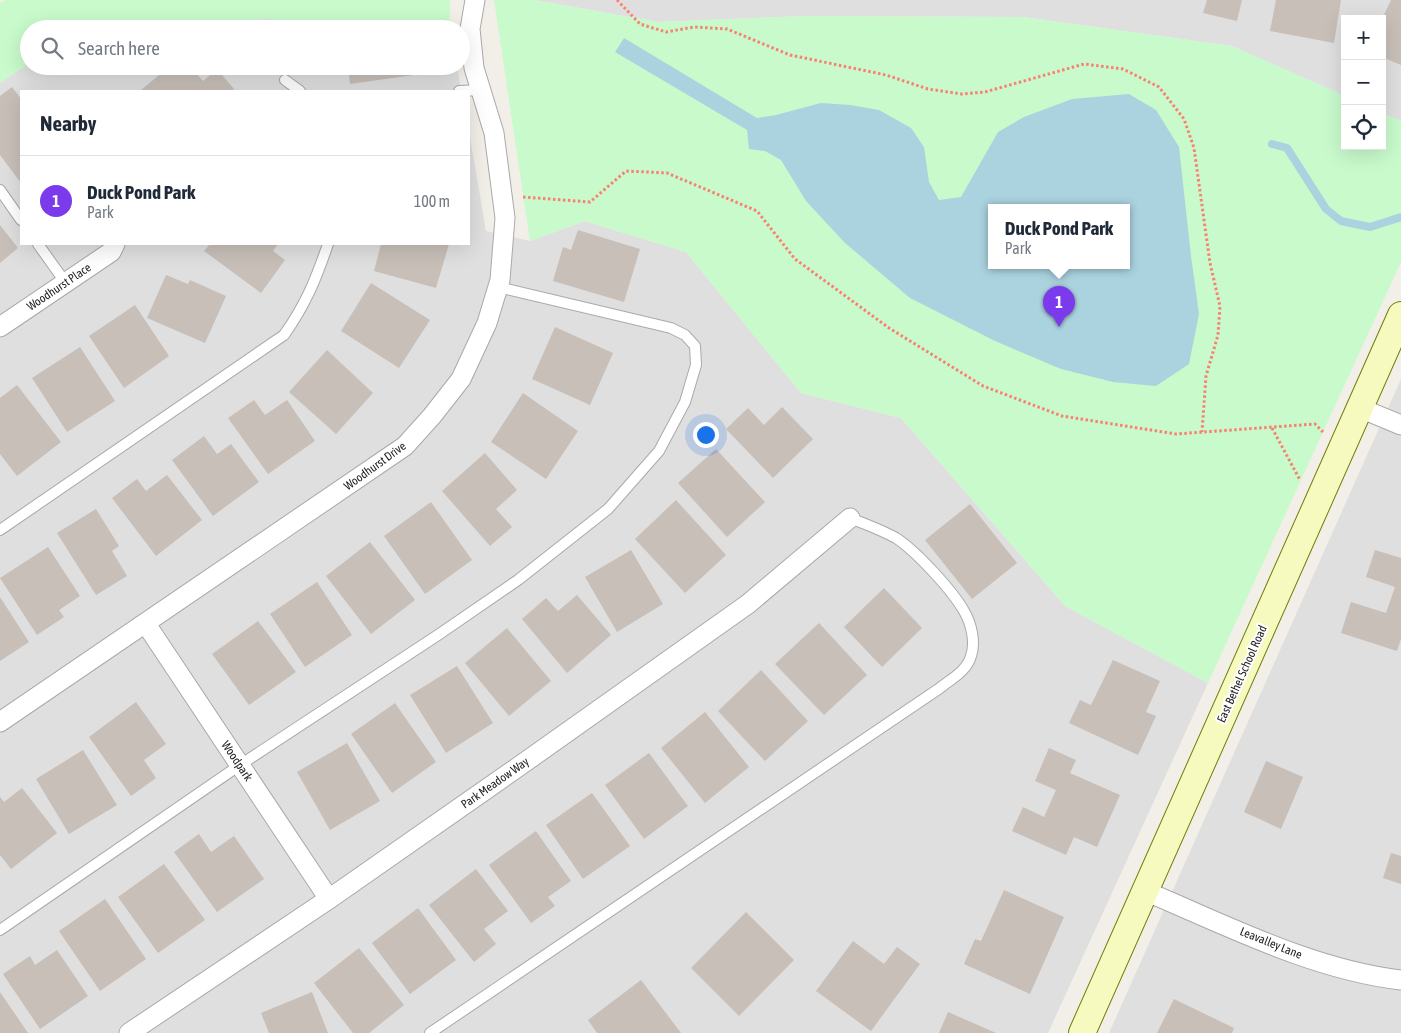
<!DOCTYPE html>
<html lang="en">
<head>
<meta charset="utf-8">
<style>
	:root { --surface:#fff; --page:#f2f2f3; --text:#1f2937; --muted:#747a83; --line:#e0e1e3; --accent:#7c3aed }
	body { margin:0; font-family:"Asap Condensed",sans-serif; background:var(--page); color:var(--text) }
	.controls { position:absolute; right:15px; top:15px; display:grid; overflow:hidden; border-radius:0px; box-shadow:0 5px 20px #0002 }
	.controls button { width:45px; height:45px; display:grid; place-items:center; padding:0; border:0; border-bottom:1px solid var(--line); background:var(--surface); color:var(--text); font:25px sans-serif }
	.you { position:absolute; left:705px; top:434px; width:18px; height:18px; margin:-12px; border:4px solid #fff; border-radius:50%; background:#1a73e8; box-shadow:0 0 0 8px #1a73e833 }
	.badge { display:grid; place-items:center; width:32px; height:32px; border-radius:50%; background:var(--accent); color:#fff; font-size:16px; font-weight:700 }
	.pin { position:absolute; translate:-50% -41px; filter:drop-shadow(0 1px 2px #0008) }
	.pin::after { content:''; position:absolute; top:26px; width:18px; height:15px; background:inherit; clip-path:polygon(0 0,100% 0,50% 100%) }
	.popup { position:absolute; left:988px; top:204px; width:142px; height:65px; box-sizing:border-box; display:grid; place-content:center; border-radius:0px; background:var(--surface); filter:drop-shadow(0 1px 4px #0005); font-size:16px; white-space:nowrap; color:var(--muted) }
	.popup b { font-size:19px; color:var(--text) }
	.popup::after { content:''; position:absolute; left:50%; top:100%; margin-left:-10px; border:10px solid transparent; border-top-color:var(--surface) }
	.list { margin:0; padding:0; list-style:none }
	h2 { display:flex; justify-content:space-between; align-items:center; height:65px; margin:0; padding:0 20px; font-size:21px }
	h2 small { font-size:16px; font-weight:400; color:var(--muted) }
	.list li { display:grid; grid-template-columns:32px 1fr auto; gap:15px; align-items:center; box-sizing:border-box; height:90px; padding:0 20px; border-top:1px solid var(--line) }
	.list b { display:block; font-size:19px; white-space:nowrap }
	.list p { margin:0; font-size:16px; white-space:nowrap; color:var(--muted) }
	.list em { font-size:16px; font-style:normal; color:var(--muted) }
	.icon { flex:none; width:28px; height:28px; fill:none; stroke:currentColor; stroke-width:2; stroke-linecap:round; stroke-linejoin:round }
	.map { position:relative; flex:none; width:1401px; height:1033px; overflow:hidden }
	.search { position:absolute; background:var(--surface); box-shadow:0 5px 20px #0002; left:20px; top:20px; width:450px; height:55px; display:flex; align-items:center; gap:12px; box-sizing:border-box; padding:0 18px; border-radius:28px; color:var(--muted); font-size:19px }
	.panel { position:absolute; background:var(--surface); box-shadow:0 5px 20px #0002; left:20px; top:90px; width:450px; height:155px; border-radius:0px }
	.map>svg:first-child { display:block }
	.residential { fill:#e0dfdf }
	.park { fill:#c8facc; fill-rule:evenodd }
	.water { fill:#aad3df; fill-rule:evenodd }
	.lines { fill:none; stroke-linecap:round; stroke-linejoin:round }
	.stream { stroke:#aad3df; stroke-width:8 }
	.building { fill:#c7bfb8 }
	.lane-casing { stroke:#a9a9a9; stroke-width:12 }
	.street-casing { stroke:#a9a9a9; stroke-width:21 }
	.secondary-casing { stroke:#707d05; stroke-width:28 }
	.path { stroke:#fa8072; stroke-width:3; stroke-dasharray:2.5 2.5; stroke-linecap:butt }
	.lane { stroke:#fff; stroke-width:10 }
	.street { stroke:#fff; stroke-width:19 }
	.secondary { stroke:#f7fabf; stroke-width:26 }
	.labels { text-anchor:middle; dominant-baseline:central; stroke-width:4; stroke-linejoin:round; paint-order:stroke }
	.street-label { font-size:12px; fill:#222; stroke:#fff }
</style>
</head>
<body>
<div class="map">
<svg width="1401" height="1033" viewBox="0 0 1401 1033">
	<rect width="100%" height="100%" fill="#f2efe9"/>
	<g class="residential">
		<polygon points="534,0 1401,0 1401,121 1382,113 1382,19 1345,19 1345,96 1232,46 1023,17 807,16 658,22"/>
		<polygon points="265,19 450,28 450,29 162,29"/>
		<polygon points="29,63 29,66 457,66 461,91 21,91 21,244 469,244 469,131 486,231 530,241 585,221 686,252 801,393 901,418 1065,606 1208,683 1048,1033 0,1033 0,83"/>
		<polygon points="1401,379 1401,1033 1109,1033"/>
	</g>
	<g class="park">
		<polygon points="6,0 450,0 450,28 265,19 162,29 29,29 29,63 0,83 0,3"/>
		<path d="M494 0H534L658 22 807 16 1023 17 1232 46 1345 96V146H1382V113L1401 121V262L1208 683 1065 606 901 418 801 393 686 252 585 221 530 241ZM992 208H1126V266H992Z"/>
	</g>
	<path class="water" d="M624 38 757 118 776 115 821 103 850 105 879 110 911 128 924 147 929 182 939 200 961 197 998 132 1024 117 1072 99 1129 94 1156 110 1179 147 1191 256 1199 314 1189 364 1156 386 1113 382 1061 369 995 341 910 298 845 243 806 201 781 160 765 151 749 149 747 130 615 52ZM992 208H1126V266H992Z"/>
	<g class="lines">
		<polyline class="stream" points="1272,144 1287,148 1326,209 1341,221 1370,227 1401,217"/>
	</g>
	<g class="building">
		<polygon points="1207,0 1242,0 1237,21 1203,13"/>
		<polygon points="1276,0 1341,0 1334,43 1270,31"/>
		<polygon points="1391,0 1401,0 1401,65 1382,57 1382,19"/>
		<polygon points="408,22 409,29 368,29 368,28"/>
		<polygon points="170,66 190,66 203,81 217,69 234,89 231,91 143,91 141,90"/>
		<polygon points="348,66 413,66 414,75 350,84"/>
		<polygon points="12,87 21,99 21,183 0,155 0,96"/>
		<polygon points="0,225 18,248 0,263"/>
		<polygon points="578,230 640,249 624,302 553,281 563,247 571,250"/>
		<polygon points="210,244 278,244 273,251 285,260 261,293 204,251"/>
		<polygon points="381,244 449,244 436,288 374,271"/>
		<polygon points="166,275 188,284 190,280 226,296 205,343 147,318"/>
		<polygon points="371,283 430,320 399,368 341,331"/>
		<polygon points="135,305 169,356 124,388 89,336"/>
		<polygon points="555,327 613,353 590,405 532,379"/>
		<polygon points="80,347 115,401 67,432 32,378"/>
		<polygon points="327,350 373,393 336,434 289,392"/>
		<polygon points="17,385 61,442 17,476 0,454 0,398"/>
		<polygon points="523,393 578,431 546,479 491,442"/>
		<polygon points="254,400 265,415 287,400 315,441 268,474 228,418"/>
		<polygon points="782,407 813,439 773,478 726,429 748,408 764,425"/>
		<polygon points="204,436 217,454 231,444 259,482 213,516 172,460"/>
		<polygon points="716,449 765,502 727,537 678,483"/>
		<polygon points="485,453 517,490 496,509 512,527 490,546 442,491"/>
		<polygon points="167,475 202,520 156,556 112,498 137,479 146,491"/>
		<polygon points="676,500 726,555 685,593 635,539"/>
		<polygon points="431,502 472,560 425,594 384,536"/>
		<polygon points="970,504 1017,563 972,599 925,540"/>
		<polygon points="96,509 119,546 112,551 127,576 96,595 57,533"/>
		<polygon points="370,542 415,600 371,634 326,576"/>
		<polygon points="48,547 80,596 59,610 64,617 37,635 0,578"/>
		<polygon points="631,550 663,604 617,632 585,577"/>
		<polygon points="1375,550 1401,558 1401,639 1397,651 1341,633 1351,602 1386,613 1395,587 1366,577"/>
		<polygon points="317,582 352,635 305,667 270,614"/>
		<polygon points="884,588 922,628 882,667 844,627"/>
		<polygon points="577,595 611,635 567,673 522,619 546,598 558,611"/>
		<polygon points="0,597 29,642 0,661"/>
		<polygon points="258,621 296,672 249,705 212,654"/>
		<polygon points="819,623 867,675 824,715 775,664"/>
		<polygon points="507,628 551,681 509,716 465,663"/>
		<polygon points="1113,660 1160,681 1146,712 1156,716 1138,755 1069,723 1080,700 1091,705"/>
		<polygon points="457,666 493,723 446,753 410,695"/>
		<polygon points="761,670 808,721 765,761 718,711"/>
		<polygon points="136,702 166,744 144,760 156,778 131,796 89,737"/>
		<polygon points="395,703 436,762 392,793 351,734"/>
		<polygon points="705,712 749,767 705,803 661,748"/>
		<polygon points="347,743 380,801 330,830 297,772"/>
		<polygon points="1049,748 1076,760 1070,773 1120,795 1097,847 1074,837 1066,855 1012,831 1023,807 1044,817 1056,790 1035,781"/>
		<polygon points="83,750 117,805 69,834 36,779"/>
		<polygon points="649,753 688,806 644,839 605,785"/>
		<polygon points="1266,761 1303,777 1281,829 1244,812"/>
		<polygon points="22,788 57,833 11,869 0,855 0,797 4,802"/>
		<polygon points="592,793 630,846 583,879 546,825"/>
		<polygon points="536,831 571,881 548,897 555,906 531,923 489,865"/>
		<polygon points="199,834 211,852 234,836 264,879 217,912 174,852"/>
		<polygon points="1391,853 1401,856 1401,884 1383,878"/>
		<polygon points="164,864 205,920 158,953 118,897"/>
		<polygon points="476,869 508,911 484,929 496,944 474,962 429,905"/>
		<polygon points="1004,890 1064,917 1030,994 964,964 975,939 981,941"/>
		<polygon points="105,899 146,959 100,991 59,931"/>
		<polygon points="418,908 456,960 410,994 372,943"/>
		<polygon points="746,912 794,960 739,1016 691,968"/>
		<polygon points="853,941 884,964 897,947 920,964 871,1031 816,991"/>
		<polygon points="359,948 404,1005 369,1033 353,1033 314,983"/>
		<polygon points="57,950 88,996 40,1029 3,974 30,956 35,965"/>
		<polygon points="641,980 681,1033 597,1033 588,1020"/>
		<polygon points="0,992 28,1033 0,1033"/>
		<polygon points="312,992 328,1033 269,1033 261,1013"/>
		<polygon points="1174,999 1234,1028 1232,1033 1157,1033"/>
		<polygon points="948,1012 996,1033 939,1033"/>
	</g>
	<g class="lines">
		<defs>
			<g id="lane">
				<polyline points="285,80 300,91"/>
				<polyline points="459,91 481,90"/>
				<polyline points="0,190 21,220"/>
				<polyline points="38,244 65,282"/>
				<path d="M0 530 284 335C306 304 316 279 328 244"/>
				<polyline points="0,930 240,765 438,635 518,580 608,509 659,451 685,402 696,365 695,346 685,335 671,328 498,287"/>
				<path d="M430 1033 940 688C951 679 967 671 971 656 976 642 971 623 964 611 952 590 916 551 896 538 882 530 865 524 850 518"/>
			</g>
			<g id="street">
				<polyline points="0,327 111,252 115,244"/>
				<polyline points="1360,408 1401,425"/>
				<polyline points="146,624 329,899"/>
				<polyline points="0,722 405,446 432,416 461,379 487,323 500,280 505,218 494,133 474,68 470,29 475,0"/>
				<path d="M1145 891C1226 925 1313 970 1401 980"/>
				<polyline points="129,1033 329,899 518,767 748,604 850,518"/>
			</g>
			<polyline id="secondary" points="1082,1033 1401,315"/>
		</defs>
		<use href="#lane" class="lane-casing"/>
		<use href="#street" class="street-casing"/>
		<use href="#secondary" class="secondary-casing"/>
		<g class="path">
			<polyline points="617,0 640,24 666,32 694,27 727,29 790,55 886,75 928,89 962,94 985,92 1084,64 1123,69 1159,87 1184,119 1194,148 1210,263 1220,306 1218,335 1206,376 1202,432"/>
			<polyline points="523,197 590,202 626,171 667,173 757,211 795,259 889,328 983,386 1062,416 1176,434 1315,424 1323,432"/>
			<polyline points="1272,428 1300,480"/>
		</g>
		<use href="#lane" class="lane"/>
		<use href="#street" class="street"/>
		<use href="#secondary" class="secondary"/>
	</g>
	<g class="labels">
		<g class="street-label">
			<text transform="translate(59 287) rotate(-34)">Woodhurst Place</text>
			<text transform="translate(375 466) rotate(-36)">Woodhurst Drive</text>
			<text transform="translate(1242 674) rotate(-66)">East Bethel School Road</text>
			<text transform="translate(237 761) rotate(56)">Woodpark</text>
			<text transform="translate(495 783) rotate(-35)">Park Meadow Way</text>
			<text transform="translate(1271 943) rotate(22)">Leavalley Lane</text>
		</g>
	</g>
</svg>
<div class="controls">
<button>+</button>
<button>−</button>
<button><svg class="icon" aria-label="locate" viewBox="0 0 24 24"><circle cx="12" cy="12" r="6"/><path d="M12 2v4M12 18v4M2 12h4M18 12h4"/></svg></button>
</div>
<div class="you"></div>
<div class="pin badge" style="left:1059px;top:327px">1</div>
<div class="popup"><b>Duck Pond Park</b>Park</div>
<div class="search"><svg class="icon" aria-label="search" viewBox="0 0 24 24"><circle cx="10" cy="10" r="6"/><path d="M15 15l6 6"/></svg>Search here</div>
<section class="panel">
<h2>Nearby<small></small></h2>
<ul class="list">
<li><span class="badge">1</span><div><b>Duck Pond Park</b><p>Park</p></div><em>100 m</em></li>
</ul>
</section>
</div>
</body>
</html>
